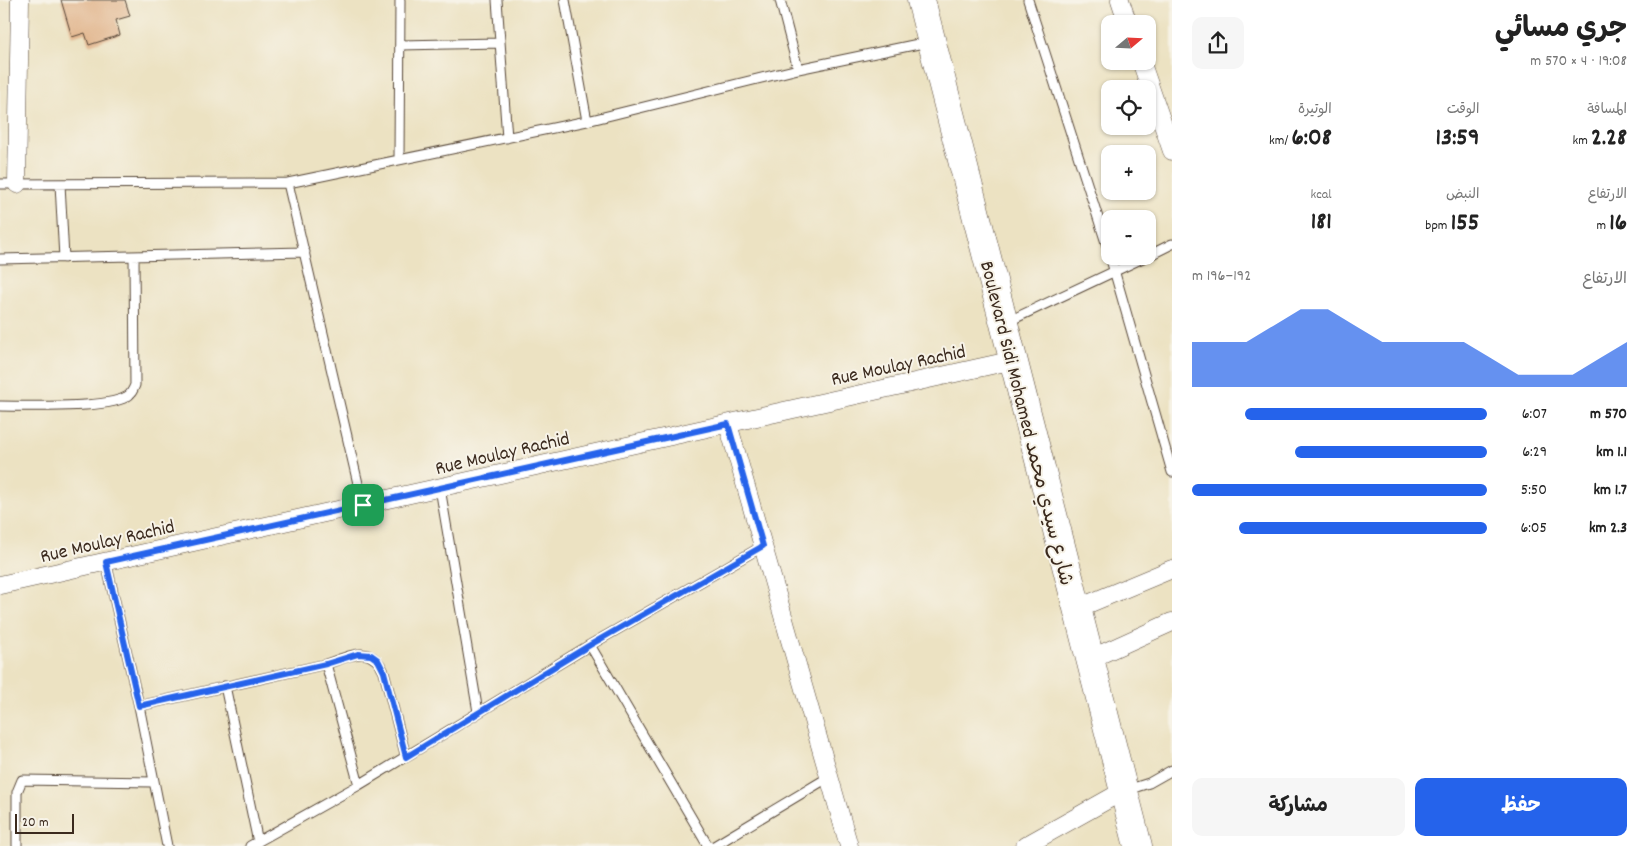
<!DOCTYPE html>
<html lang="ar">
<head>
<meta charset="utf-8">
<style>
  :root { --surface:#fff; --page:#f6f6f6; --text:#222; --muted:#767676; --accent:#2563eb }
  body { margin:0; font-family:Dekko,"Playpen Sans Arabic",sans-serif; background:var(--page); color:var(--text); direction:rtl; height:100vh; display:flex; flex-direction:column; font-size:19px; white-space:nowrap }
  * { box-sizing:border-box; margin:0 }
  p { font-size:16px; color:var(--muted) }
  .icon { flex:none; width:28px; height:28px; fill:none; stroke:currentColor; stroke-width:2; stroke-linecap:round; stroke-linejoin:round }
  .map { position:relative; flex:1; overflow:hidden; direction:ltr }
  .drawer { display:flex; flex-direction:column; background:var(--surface); width:475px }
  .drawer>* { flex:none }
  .needle { width:32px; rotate:71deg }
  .fabs { position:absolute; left:1101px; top:15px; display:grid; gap:10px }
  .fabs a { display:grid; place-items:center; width:55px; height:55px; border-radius:10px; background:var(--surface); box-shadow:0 1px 4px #0004; font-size:25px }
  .scale { position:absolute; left:15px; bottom:12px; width:59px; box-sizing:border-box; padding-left:5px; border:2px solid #3b2a1e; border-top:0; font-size:14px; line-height:18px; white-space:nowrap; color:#3b2a1e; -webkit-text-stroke:4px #f7f3e8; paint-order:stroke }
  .pin { position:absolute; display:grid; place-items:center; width:42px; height:42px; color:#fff; margin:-21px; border-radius:10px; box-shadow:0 2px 8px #0006 }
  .round { display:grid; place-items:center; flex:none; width:52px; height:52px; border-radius:10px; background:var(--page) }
  .overview { display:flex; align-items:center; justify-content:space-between; height:85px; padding:0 20px }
  h1 { font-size:28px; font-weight:700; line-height:38px }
  .metrics { display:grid; grid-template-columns:repeat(3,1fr); gap:8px; height:85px; padding:5px 20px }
  .metrics div { display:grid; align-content:center }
  .metrics b { font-size:25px; font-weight:700 }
  .metrics small { font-size:14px; font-weight:400 }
  .metrics p { font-size:14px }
  .chart { height:140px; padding:10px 20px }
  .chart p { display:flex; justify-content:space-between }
  .chart svg { width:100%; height:90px; margin-top:5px; fill:var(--accent); opacity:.7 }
  .cta { display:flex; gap:10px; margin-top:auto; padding:10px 20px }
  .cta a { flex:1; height:58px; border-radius:10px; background:var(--accent); color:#fff; font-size:20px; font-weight:700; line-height:58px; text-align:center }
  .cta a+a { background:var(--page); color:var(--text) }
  ul { padding:0 20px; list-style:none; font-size:16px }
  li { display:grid; grid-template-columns:80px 60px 1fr; align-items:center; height:38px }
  li i { height:12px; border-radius:6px; background:var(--accent) }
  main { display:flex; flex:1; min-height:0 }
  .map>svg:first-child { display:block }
</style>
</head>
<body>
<main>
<section class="drawer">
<div class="overview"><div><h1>جري مسائي</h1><p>19:08 · 4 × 570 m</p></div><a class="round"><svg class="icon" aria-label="share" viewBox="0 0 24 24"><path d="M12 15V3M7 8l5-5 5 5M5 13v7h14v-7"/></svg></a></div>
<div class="metrics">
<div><p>المسافة</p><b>2.28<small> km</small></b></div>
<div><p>الوقت</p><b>13:59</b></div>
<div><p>الوتيرة</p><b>6:08<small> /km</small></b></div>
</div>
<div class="metrics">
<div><p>الارتفاع</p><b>16<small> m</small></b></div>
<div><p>النبض</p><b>155<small> bpm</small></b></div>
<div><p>kcal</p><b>181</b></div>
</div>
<div class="chart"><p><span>الارتفاع</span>192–196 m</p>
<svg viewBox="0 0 160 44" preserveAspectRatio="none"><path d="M0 44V22L10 22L20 22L30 14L40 6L50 6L60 14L70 22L80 22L90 22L100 22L110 30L120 38L130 38L140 38L150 30L160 22V44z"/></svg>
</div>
<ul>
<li><b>570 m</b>6:07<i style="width:82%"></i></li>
<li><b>1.1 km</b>6:29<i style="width:65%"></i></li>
<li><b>1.7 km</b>5:50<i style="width:100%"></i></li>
<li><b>2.3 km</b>6:05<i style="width:84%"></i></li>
</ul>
<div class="cta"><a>حفظ</a><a>مشاركة</a></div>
</section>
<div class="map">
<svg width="1172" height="846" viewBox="0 0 1172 846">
  <rect width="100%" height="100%" fill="#f7f3e8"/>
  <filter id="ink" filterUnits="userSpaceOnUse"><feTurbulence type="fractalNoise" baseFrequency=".02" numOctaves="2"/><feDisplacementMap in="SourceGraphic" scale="10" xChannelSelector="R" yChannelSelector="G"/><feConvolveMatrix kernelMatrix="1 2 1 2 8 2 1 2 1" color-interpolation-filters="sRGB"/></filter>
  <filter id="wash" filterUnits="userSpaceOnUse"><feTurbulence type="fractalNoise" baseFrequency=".0096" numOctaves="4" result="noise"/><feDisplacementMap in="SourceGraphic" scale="20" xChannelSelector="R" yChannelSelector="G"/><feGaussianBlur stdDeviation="1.12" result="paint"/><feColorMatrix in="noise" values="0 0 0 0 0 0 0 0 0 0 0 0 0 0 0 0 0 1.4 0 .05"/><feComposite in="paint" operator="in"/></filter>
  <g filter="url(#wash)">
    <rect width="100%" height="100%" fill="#ece2c2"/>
    <g id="blocks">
      <path fill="#e2b790" d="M61,0H125L130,16L116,20L120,35L89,45L85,33L72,37Z"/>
    </g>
  </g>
  <g filter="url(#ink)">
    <use href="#blocks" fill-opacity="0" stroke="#564637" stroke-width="1"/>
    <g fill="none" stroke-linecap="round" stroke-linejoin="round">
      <defs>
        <path id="lane" d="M497,0L507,138
          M565,0L587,121
          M780,0L798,69
          M1028,0L1110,255
          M400,45L499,43
          M399,159L400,0
          M288,183L363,505
          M0,184L288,183L587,121L798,69L928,42
          M60,184L64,258
          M1110,256L1172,472
          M1148,256L1172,244
          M0,259L305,252
          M1007,322L1147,256
          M0,406C27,406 105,409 126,397C131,395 133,390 135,385L134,257
          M440,488L478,712
          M106,562L139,706L167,846
          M590,645L708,846
          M326,664C350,656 371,643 384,672L406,757
          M225,686L258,842
          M139,706L326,664L359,785
          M1127,790L1149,783L1172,770
          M17,846V792L22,780L153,782
          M250,846L359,785L590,645L763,546
          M714,846L829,777"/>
        <path id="street" d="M1120,0L1128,24
          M1141,61L1172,151
          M17,184L20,0
          M728,424L849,846
          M0,585L1014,360
          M1076,609L1172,569
          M1088,660L1172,622
          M1025,846L1123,791"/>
        <path id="primary" d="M921,0L1138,846"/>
      </defs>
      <use href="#lane" stroke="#564637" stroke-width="11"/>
      <use href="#street" stroke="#564637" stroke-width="19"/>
      <use href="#primary" stroke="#564637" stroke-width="29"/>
      <use href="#lane" stroke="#fff" stroke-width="9"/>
      <use href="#street" stroke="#fff" stroke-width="18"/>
      <use href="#primary" stroke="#fff" stroke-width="28"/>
    </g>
  </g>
  <g fill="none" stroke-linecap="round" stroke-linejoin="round" filter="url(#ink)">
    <defs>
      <path id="route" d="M728,424L763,546L590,645L406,757L384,672L378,660L371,655L358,654L326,664L139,706L106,562Z"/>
    </defs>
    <use href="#route" stroke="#fff" stroke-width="10"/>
    <use href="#route" stroke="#2563eb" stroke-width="6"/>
  </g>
  <g text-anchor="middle" stroke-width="4" stroke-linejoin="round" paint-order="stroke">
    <g font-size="20" fill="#3b2a1e" stroke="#f7f3e8">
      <text transform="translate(898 364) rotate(-12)" y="7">Rue Moulay Rachid</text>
      <text transform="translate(1028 423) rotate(76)" y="7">Boulevard Sidi Mohamed شارع سيدي محمد</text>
      <text transform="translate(502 452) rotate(-13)" y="7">Rue Moulay Rachid</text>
      <text transform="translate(107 540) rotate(-13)" y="7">Rue Moulay Rachid</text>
    </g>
  </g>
</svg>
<div class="fabs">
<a><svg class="needle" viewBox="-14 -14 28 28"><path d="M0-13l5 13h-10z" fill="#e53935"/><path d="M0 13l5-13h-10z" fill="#767676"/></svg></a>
<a><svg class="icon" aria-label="locate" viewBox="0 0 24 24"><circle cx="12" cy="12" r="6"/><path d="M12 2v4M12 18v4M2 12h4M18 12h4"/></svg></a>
<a>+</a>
<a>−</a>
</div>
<div class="scale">20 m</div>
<div class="pin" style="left:363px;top:505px;background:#1e9e55"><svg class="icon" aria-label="arrive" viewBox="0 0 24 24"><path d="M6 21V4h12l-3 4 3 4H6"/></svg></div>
</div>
</main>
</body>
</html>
